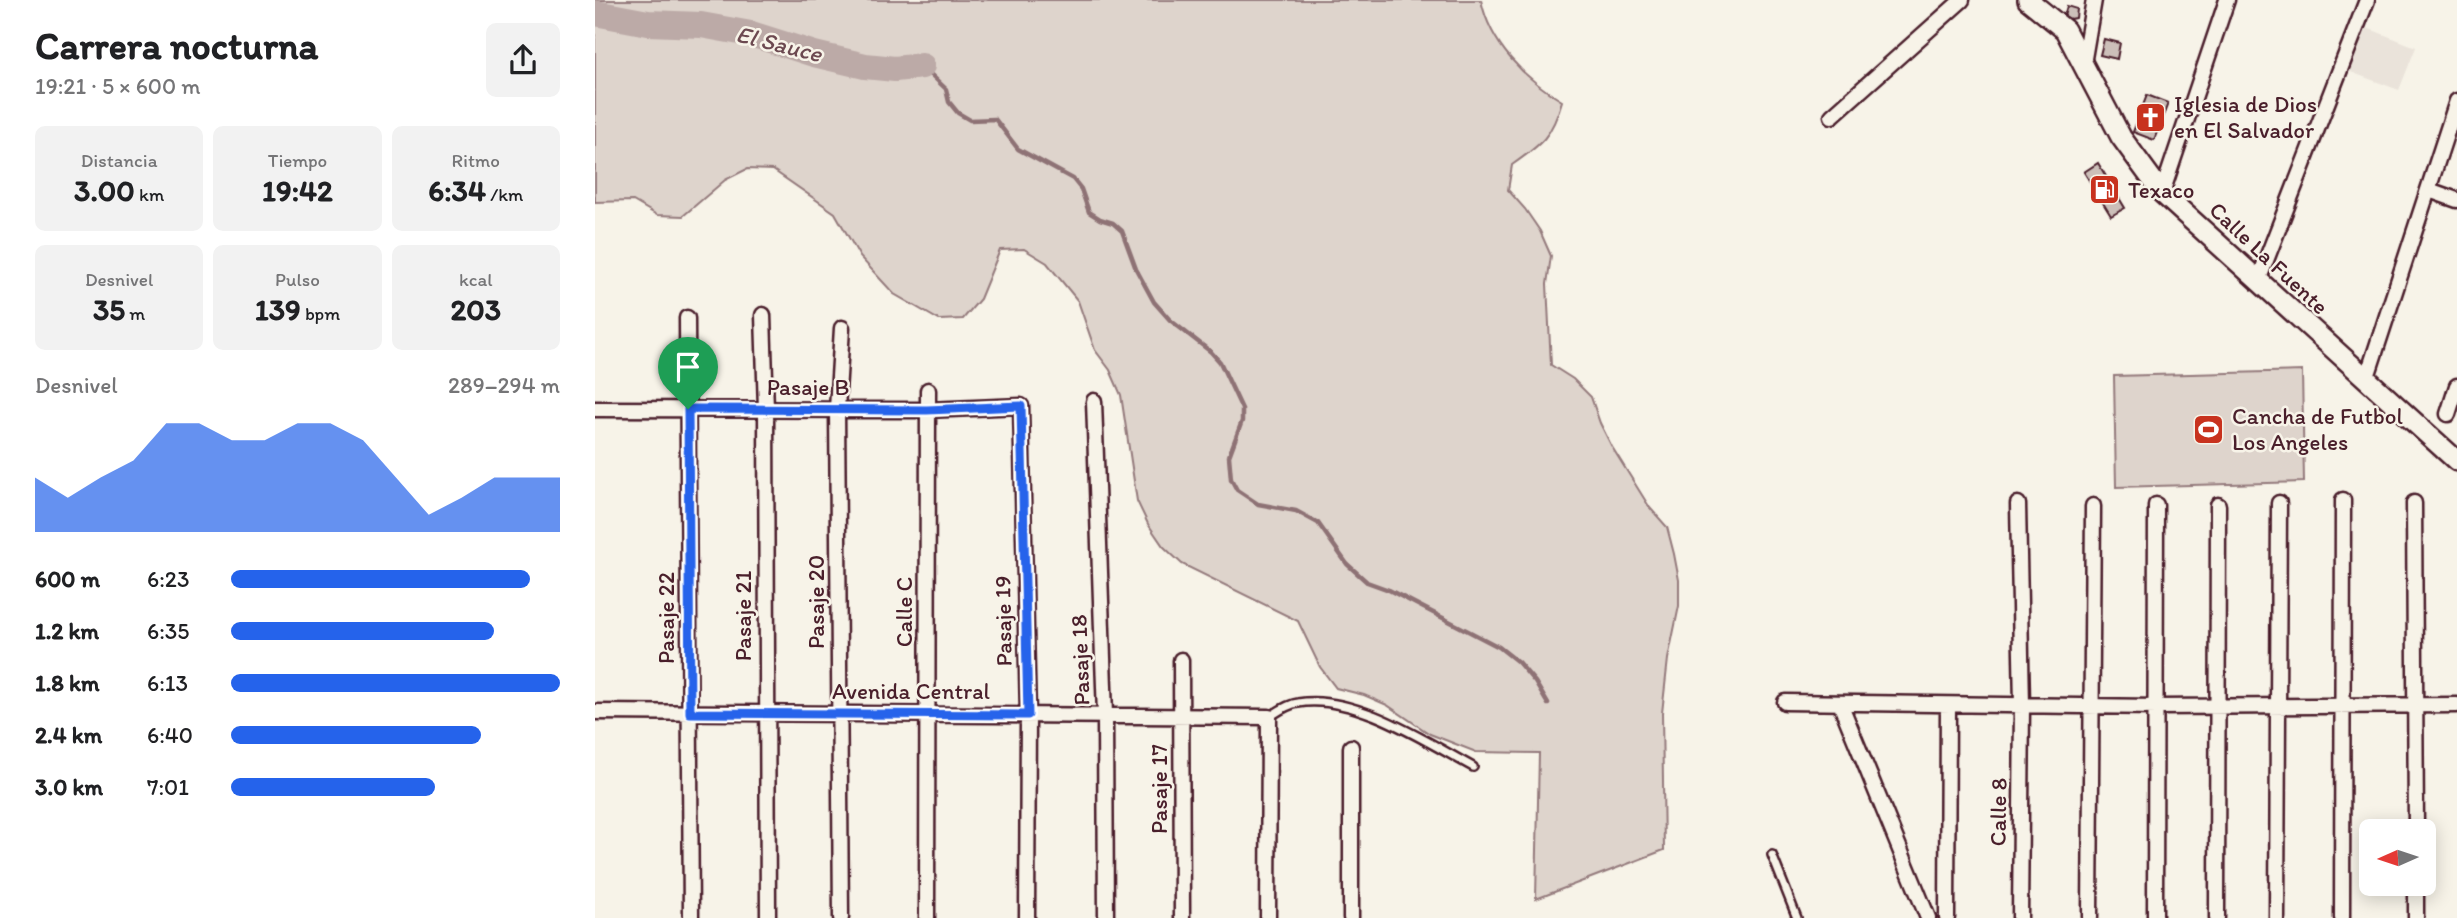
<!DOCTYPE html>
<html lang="es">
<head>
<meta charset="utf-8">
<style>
  :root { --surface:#fff; --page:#f2f2f2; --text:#202124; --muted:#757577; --accent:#2563eb }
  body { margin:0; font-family:Itim,sans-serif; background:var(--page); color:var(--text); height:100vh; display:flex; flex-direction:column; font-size:26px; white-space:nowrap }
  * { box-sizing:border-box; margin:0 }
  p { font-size:23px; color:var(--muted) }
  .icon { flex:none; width:38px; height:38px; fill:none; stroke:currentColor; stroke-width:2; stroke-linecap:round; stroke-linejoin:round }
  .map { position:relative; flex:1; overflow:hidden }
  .sheet { display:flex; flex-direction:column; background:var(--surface); width:595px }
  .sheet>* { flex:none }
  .needle { width:46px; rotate:267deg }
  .controls { position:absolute; left:1764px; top:819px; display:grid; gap:14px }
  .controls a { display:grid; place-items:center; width:77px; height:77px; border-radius:10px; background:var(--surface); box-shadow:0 4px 18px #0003; font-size:35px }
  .pin { position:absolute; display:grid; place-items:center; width:60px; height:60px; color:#fff; margin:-72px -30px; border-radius:50% 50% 50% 0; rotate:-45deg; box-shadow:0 0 7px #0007 }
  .pin .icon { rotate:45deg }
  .round { display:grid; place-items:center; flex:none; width:74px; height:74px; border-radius:10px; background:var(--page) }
  .headline { display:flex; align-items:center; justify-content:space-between; height:119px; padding:0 35px }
  h1 { font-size:38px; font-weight:800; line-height:52px }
  .figures { display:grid; grid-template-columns:repeat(3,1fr); gap:10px; height:119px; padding:7px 35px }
  .figures div { display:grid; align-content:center; border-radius:10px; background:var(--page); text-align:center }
  .figures b { font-size:30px; font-weight:800 }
  .figures small { font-size:19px; font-weight:400 }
  .figures p { font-size:19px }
  .chart { height:196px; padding:14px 35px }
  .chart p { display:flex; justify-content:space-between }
  .chart svg { width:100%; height:126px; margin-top:7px; fill:var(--accent); opacity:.7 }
  ul { padding:0 35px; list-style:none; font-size:23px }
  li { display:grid; grid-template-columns:112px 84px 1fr; align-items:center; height:52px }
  li i { height:18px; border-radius:9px; background:var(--accent) }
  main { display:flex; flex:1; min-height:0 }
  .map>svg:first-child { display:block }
</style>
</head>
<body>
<main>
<section class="sheet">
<div class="headline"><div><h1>Carrera nocturna</h1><p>19:21 · 5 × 600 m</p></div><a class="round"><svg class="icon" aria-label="share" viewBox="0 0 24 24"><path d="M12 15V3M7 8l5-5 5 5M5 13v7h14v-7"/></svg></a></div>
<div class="figures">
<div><p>Distancia</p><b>3.00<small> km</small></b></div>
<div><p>Tiempo</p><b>19:42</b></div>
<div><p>Ritmo</p><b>6:34<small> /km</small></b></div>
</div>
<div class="figures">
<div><p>Desnivel</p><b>35<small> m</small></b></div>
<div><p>Pulso</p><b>139<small> bpm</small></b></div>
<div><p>kcal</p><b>203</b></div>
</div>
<div class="chart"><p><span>Desnivel</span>289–294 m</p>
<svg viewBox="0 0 160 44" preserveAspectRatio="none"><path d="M0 44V25L10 32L20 25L30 19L40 6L50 6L60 12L70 12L80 6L90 6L100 12L110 25L120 38L130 32L140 25L150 25L160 25V44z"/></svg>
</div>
<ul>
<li><b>600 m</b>6:23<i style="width:91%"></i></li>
<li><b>1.2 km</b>6:35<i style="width:80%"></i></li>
<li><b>1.8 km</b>6:13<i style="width:100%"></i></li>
<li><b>2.4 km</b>6:40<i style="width:76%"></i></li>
<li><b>3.0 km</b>7:01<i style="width:62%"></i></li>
</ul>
</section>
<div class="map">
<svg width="1862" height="918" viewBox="0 0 1862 918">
  <rect width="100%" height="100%" fill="#f7f3e8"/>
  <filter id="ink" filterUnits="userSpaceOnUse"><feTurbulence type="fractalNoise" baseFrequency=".0143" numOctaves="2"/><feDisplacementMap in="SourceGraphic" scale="14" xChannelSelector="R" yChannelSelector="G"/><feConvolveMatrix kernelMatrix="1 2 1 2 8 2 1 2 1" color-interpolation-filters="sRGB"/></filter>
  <g filter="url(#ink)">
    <path fill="#eae3da" d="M1762,24L1821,47L1804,90L1745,68Z"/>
    <path fill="#ded4cc" stroke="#947a7c" stroke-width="2" d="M0,0H886C895,44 930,79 967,101C957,136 947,144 917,165L913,190L930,209L945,231L956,256L952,284L956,365L978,379L996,397L1005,423L1017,447L1055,508L1072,527L1079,554L1084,580V606L1073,659L1067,713L1069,850L941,899L944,753L881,752L835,734L792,705L769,695L741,688L725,667L703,621L587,564L568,546L553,524L542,501L526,395L515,370L500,350L483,301L452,263L429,249L405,250L385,299L368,319L344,320L299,294L265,257L240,213L178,170L152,169L130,180L88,216L62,215L38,201L0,202Z
      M1707,371L1709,482L1521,487L1519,376Z"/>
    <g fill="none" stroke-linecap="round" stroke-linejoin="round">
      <path stroke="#8e7275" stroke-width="4.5" d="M327,66L351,89L354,102L363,113L375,120L400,119L423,149L478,179L486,189L494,212L505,219L518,223L527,231L541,269L559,302L575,320L616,352L625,362L647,409V421L634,456L636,479L642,490L663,504L701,511L723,523L752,564L772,582L794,590L904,647L923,662L940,682L953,704"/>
      <path stroke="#bcaaa7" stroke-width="26" d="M0,13L53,23L106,25L156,34L219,54L270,66L300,69L327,66"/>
    </g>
    <path fill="#ccbfb9" stroke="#4a1f2b" stroke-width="2" d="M1472,6L1482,9L1481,18L1475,19L1469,16Z
      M1509,39L1525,43L1522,59L1505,55Z
      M1552,95L1573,103L1559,140L1538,132Z
      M1503,163L1530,208L1516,216L1489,172Z"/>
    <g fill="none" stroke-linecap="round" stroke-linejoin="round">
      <defs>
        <path id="lane" d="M674,717C682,712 693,704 703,703C758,693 830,741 878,767
          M1177,855L1202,918"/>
        <path id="street" d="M1488,64L1499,0
          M1237,116L1367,0
          M1834,190L1862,200
          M1567,193L1632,0
          M1663,281L1772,0
          M168,315L171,409L173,918
          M92,318L96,918
          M1771,380L1862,101
          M499,401L510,715L511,918
          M0,409L332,410L426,406L433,715L432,918
          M1853,414L1862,386
          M1819,503L1821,831
          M1423,504L1427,706L1425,918
          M586,660L587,918
          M1190,702L1562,707L1862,705
          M1245,703L1333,918
          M0,712L674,717L673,918
          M756,747V918
          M1821,884V918
          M246,918L242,409L247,328
          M332,918L333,390
          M1352,918L1353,705
          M1495,918L1498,506
          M1560,918L1561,505
          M1622,918L1623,505
          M1682,918L1684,503
          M1747,918L1748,500"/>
        <path id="secondary" d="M1433,0L1470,30L1526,137L1567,193L1862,461"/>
      </defs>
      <use href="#lane" stroke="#4a1f2b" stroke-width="12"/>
      <use href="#street" stroke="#4a1f2b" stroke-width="19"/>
      <use href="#secondary" stroke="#4a1f2b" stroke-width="24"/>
      <use href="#lane" stroke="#f7f3e8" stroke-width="7"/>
      <use href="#street" stroke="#f7f3e8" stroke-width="14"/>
      <use href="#secondary" stroke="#f7f3e8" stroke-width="19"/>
    </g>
  </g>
  <g fill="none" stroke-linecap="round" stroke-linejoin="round" filter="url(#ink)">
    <defs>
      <path id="route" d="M426,406L433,715L95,713L93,409L332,410Z"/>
    </defs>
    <use href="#route" stroke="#fff" stroke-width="14"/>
    <use href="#route" stroke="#2563eb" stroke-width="9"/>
  </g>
  <defs>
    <symbol id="church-square" viewBox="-11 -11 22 22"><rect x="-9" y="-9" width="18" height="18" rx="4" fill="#c8321e" stroke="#f7f3e8"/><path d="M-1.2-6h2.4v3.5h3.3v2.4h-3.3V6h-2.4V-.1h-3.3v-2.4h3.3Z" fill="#fff"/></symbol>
    <symbol id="fuel-square" viewBox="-11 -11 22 22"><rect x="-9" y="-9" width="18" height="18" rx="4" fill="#c8321e" stroke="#f7f3e8"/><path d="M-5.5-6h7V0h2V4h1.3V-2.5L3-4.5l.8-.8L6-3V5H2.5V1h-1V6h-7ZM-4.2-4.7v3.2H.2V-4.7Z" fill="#fff"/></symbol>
    <symbol id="stadium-square" viewBox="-11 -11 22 22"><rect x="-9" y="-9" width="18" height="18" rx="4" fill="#c8321e" stroke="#f7f3e8"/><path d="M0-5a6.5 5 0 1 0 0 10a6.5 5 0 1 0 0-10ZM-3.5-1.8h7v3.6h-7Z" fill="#fff"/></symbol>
  </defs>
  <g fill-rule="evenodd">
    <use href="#church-square" x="1538" y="100" width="35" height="35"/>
    <use href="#fuel-square" x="1492" y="172" width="35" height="35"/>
    <use href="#stadium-square" x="1596" y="412" width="35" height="35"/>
  </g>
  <g text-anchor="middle" stroke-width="5" stroke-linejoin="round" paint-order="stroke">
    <g font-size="23" fill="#4a1f2b" stroke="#f7f3e8" text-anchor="start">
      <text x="1579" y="112">Iglesia de Dios<tspan x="1579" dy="26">en El Salvador</tspan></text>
      <text x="1533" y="198">Texaco</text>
      <text x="1637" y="424">Cancha de Futbol<tspan x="1637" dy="26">Los Angeles</tspan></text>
    </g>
    <g font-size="23" fill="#4a1f2b" stroke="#f7f3e8">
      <text transform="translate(1674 258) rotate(43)" y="8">Calle La Fuente</text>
      <text x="213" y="395">Pasaje B</text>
      <text transform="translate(221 602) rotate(-90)" y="8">Pasaje 20</text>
      <text transform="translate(309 612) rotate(-90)" y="8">Calle C</text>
      <text transform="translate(148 616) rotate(-90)" y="8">Pasaje 21</text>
      <text transform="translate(71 618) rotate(-90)" y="8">Pasaje 22</text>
      <text transform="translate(408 621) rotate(-91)" y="8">Pasaje 19</text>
      <text transform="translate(485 660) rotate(-92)" y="8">Pasaje 18</text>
      <text x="316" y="699">Avenida Central</text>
      <text transform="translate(564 789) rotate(-90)" y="8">Pasaje 17</text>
      <text transform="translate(1403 812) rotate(-89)" y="8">Calle 8</text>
    </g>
    <g font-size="24" font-style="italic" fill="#6c4950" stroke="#f7f3e8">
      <text transform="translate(184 44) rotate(14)" y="8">El Sauce</text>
    </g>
  </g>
</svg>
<div class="controls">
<a><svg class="needle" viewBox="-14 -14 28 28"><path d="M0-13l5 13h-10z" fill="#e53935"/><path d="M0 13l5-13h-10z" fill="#757577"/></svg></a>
</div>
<div class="pin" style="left:93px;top:409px;background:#1e9e55"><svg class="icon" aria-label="arrive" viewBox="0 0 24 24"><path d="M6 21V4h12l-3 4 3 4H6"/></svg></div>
</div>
</main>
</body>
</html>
